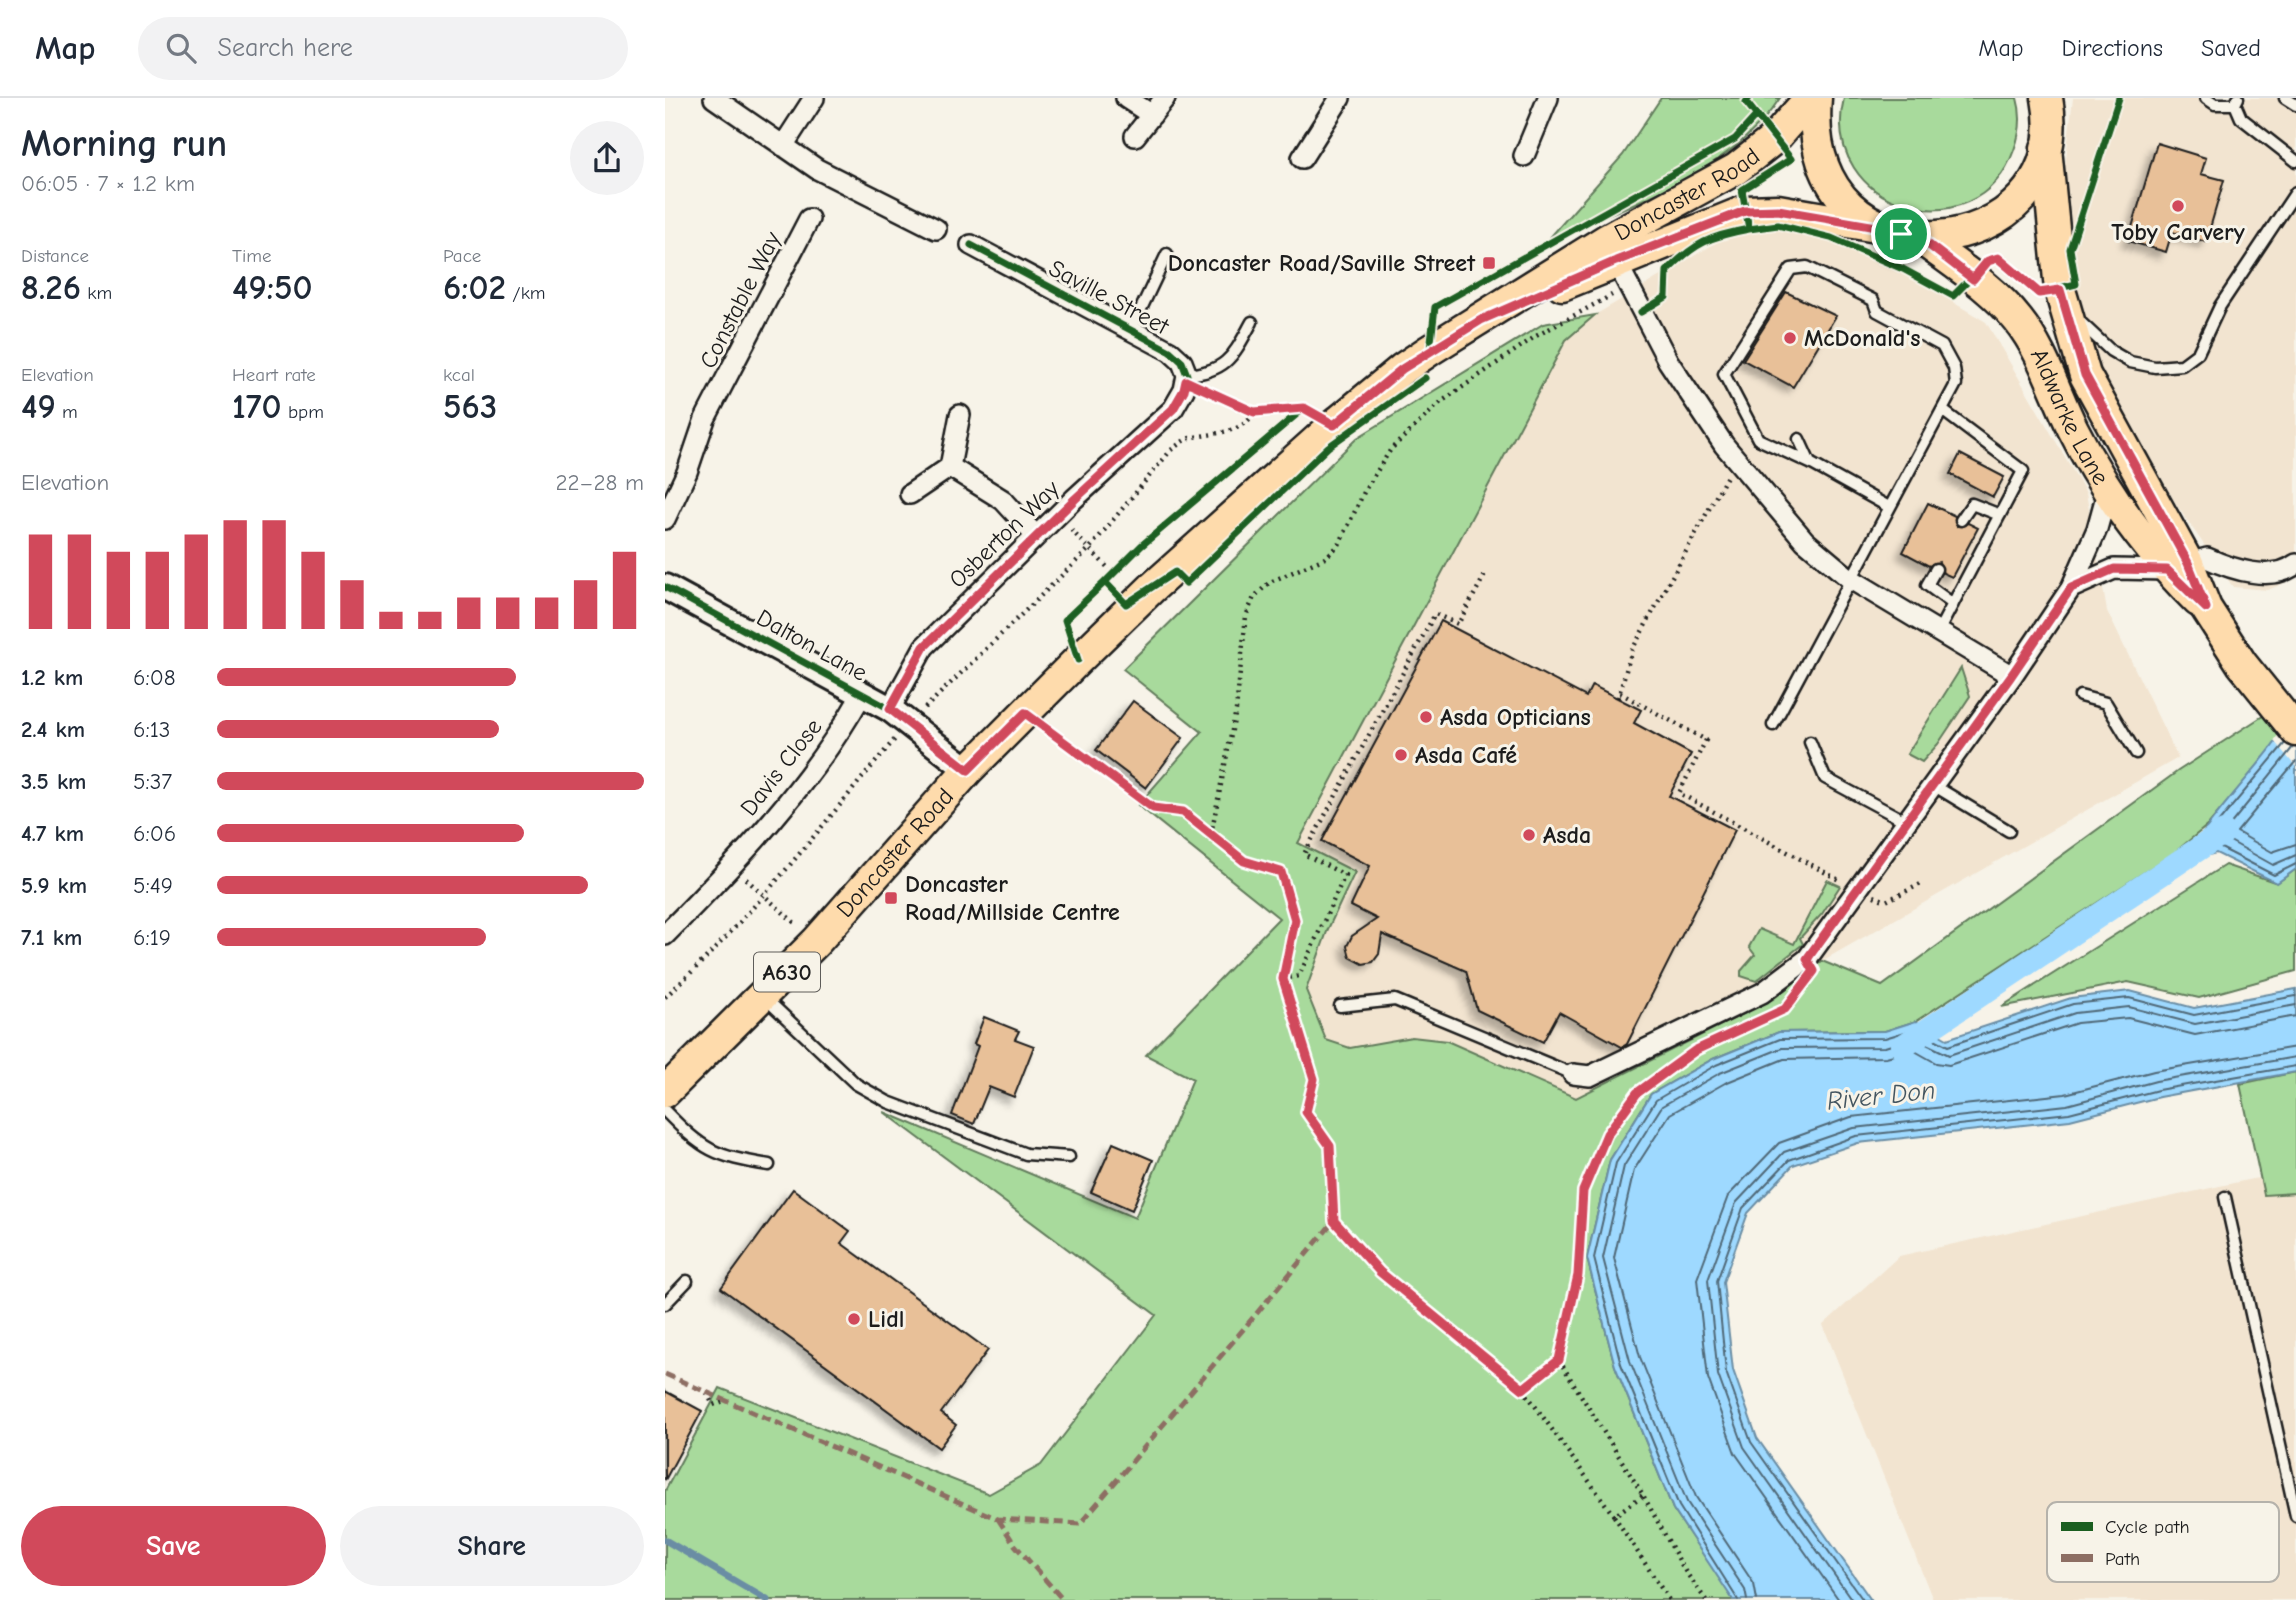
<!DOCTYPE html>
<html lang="en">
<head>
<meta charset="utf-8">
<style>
  :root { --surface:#fff; --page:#f2f2f3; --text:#1f2937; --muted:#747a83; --line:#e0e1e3; --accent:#d1495b }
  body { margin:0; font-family:"Comic Neue",sans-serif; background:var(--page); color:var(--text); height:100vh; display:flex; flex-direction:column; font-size:26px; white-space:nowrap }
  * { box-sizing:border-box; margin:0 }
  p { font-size:23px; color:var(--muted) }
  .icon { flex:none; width:38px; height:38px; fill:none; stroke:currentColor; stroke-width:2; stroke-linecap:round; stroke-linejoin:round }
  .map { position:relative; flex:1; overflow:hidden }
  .panel { display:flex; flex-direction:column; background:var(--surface); width:665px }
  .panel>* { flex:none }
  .pin { position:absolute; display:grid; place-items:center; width:60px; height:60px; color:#fff; margin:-30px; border:4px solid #fff; border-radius:50%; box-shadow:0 2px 7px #0007 }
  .round { display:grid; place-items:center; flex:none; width:74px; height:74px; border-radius:37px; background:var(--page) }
  .summary { display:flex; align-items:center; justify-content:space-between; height:119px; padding:0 21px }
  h1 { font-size:38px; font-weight:700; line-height:52px }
  .stats { display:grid; grid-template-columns:repeat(3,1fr); gap:10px; height:119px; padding:7px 21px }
  .stats div { display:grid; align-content:center }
  .stats b { font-size:35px; font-weight:700 }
  .stats small { font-size:19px; font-weight:400 }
  .stats p { font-size:19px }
  .chart { height:196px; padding:14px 21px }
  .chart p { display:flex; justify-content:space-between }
  .chart svg { width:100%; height:126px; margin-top:7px; stroke:var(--accent); stroke-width:6 }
  .cta { display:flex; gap:14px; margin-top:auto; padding:14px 21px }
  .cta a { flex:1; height:80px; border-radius:42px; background:var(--accent); color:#fff; font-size:28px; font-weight:700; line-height:80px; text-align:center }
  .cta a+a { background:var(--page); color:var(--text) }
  ul { padding:0 21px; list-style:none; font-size:23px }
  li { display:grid; grid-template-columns:112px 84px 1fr; align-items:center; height:52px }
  li i { height:18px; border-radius:9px; background:var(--accent) }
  header { display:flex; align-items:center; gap:42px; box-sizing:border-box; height:98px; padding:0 35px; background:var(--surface); border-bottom:2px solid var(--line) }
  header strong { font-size:33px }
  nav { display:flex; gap:38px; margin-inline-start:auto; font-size:24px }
  .search { width:490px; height:63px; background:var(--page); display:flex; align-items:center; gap:18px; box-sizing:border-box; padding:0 24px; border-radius:38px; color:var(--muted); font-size:26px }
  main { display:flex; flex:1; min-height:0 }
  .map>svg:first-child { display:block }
</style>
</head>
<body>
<header>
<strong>Map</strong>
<div class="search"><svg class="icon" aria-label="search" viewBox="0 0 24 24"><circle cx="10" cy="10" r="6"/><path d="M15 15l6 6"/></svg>Search here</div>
<nav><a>Map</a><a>Directions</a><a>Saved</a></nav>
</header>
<main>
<section class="panel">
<div class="summary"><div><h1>Morning run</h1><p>06:05 · 7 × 1.2 km</p></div><a class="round"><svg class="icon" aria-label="share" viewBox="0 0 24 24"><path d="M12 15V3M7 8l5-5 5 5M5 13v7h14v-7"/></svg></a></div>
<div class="stats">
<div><p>Distance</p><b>8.26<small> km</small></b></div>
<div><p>Time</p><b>49:50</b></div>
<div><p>Pace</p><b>6:02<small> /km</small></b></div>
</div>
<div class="stats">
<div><p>Elevation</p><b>49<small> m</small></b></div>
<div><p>Heart rate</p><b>170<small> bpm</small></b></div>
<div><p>kcal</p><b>563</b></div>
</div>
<div class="chart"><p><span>Elevation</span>22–28 m</p>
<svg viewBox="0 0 160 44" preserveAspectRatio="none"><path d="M5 44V11M15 44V11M25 44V17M35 44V17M45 44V11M55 44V6M65 44V6M75 44V17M85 44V27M95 44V38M105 44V38M115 44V33M125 44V33M135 44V33M145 44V27M155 44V17"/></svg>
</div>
<ul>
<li><b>1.2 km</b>6:08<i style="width:70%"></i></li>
<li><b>2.4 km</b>6:13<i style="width:66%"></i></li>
<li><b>3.5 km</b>5:37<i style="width:100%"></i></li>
<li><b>4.7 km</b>6:06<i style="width:72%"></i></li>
<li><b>5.9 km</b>5:49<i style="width:87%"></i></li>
<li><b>7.1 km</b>6:19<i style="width:63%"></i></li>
</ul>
<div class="cta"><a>Save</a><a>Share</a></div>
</section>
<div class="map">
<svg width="1631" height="1502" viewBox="0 0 1631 1502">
  <defs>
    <filter id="shadow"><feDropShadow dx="-6" dy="6" stdDeviation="3.5" flood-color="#0004"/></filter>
  </defs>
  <rect width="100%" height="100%" fill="#f7f3e8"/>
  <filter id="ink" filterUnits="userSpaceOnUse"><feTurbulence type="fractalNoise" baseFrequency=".0143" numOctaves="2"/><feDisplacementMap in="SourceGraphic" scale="14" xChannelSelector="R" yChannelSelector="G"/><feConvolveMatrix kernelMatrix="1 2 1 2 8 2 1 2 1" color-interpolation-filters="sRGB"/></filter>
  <g filter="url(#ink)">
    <path fill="#f2e4d0" d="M1408,0H1631V480L1603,492L1568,489L1511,406L1433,268L1412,204L1401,147L1399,77Z
      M1112,131L1189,145L1321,224L1421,395L1442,513L1513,660L1157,863L1108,901L911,1000L782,943L747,939L685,950L661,942L641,892L663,831L689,774L632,745L901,242L930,217L1059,140Z
      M1631,1075V1502H1268L1158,1227L1234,1158L1587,1081Z"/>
    <path fill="#a8da9c" stroke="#627b5c" stroke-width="2" d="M996,0H1115C1064,78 961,106 881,144L958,57Z
      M1179,0H1352C1357,17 1355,36 1349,52C1311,158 1152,110 1179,0Z
      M930,217L901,242L633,745L690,774L663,831L641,892L661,942L685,950L747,939L782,943L911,1000L1108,901L1157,863L1217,888L1513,673L1607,612L1614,642L1543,727L1510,754L1251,923L1220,933L1114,934L1048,961L986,996L945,1062L922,1160L950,1268L1008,1411L1069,1502H0V1393L55,1290L324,1396L376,1367L491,1217L219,1014L470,1120L528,981L481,957L614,820L473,707L537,634L458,571L692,340L878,226Z
      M1296,570L1305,598L1273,646L1257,664L1242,656Z
      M1560,767L1612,785L1631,771V873L1534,900L1463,884L1336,909Z
      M1162,782L1175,788L1157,816L1135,840L1138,846L1091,883L1076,878V873L1090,857L1084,849L1094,831L1129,846Z
      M1631,974V1095L1599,1097L1575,986Z"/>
    <path fill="#9ed9ff" stroke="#6a8da4" stroke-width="2" d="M1631,613V771L1612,785L1551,755L1536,759L1529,748C1560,700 1603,662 1631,613Z
      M1631,891V974L1494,999L1405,1022L1193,1045L1128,1067L1083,1115L1058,1184L1068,1272L1092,1340L1206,1502H1068L1008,1411L950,1268L922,1160L945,1062L986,996L1048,961L1114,934L1220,933L1251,923L1282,941L1406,900L1465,893L1529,910Z"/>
    <path fill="#f7f3e8" d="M1631,609V669L1609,643Z"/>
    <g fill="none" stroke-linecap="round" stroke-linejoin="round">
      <path stroke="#506877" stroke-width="2" d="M1620,645L1548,731L1540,747L1542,750L1554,749L1609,777L1631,766
        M1628,649L1556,738L1608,767L1631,757
        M1631,663L1572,734L1607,754L1631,746
        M1073,1502L1014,1408L956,1266L929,1160L951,1065L991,1002L1051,967L1115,941L1220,940L1250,931L1283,948L1408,906L1464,900L1529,917L1631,898
        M1082,1502L1080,1492L1022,1404L965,1263L938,1160L959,1068L997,1008L1055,975L1117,950L1220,949L1249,940L1284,957L1410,915L1464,909L1530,926L1631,907
        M1092,1502L1089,1486L1031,1399L975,1259L949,1160L969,1072L1005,1016L1060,985L1119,961L1221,959L1248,952L1271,965L1284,967L1412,925L1463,920L1530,937L1631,918
        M1174,1502L1070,1355L1043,1280L1032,1181L1063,1098L1114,1045L1186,1019L1400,996L1489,973L1631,949
        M1187,1502L1079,1349L1053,1277L1043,1182L1071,1105L1119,1054L1189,1030L1402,1007L1491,983L1631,959
        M1198,1502L1086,1344L1061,1274L1052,1183L1078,1110L1124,1062L1191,1038L1404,1015L1493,992L1631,968"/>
      <path stroke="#6a8da4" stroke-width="7" d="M0,1442L102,1502"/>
      <path stroke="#9ed9ff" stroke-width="24" d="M1237,949L1559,734"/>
    </g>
    <path fill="#e8c098" stroke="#1c1c1c" stroke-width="2" filter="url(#shadow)" d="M1492,45L1541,60L1536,76L1559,82L1541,144L1507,134L1501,154L1463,143Z
      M1121,194L1171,218L1128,289L1078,262Z
      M1295,356L1339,379L1328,399L1285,376Z
      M1263,405L1290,418L1292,428L1303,425L1313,430L1287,479L1278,475L1274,464L1264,468L1238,454Z
      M776,523L921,599L927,587L976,612L969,625L1026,656L1004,698L1070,732L962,946L957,949L894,914L878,944L812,912L801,873L717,836L714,856L708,864L698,866L685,859L682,848L687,838L712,821L686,808L705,768L657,743Z
      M468,603L518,640L481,690L431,652Z
      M319,919L354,933L350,941L369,948L349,999L324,989L309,1026L287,1017L313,948L309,946Z
      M448,1045L488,1062L467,1112L426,1094Z
      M128,1091L185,1133L176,1145L323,1252L276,1315L291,1327L274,1350L56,1190Z
      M0,1293L37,1313L0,1382Z"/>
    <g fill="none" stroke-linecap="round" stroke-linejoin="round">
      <defs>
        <path id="service" d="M1541,0L1550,6H1570
          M1573,0L1570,6L1576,20L1631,63
          M1620,0L1631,7
          M1414,223L1446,253L1465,264L1490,269L1517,267L1533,255L1555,208L1631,94
          M466,232L502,156
          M522,277C563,273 568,258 587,224
          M1134,341L1145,365L1224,409
          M1296,422L1307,406L1335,417
          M1271,471L1262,487L1288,506
          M1273,534L1358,373L1277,312
          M1415,598L1441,605L1471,655
          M1108,627L1291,286L1289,270L1277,248L1212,213L1208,202L1142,169L1126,171L1059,276L1093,341L1145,365
          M1145,644L1160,680L1242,724
          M1268,687L1344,733
          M99,899L191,986L223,1004L361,1056L404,1059
          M675,908L730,902L908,976
          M0,1013C39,1053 49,1058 104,1067
          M1560,1099L1631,1418
          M0,1206L22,1183"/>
        <path id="minor" d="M49,0L152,71L271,131
          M461,0L487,17
          M470,38L500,0
          M118,48L149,0
          M859,58L883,0
          M637,60L675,0
          M951,163L1003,263L1059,347L1140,443L1184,480L1347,578
          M285,369L338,402L371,438
          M1443,391L1432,431L1406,490L1449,471L1502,472
          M245,396L285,369L295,317
          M0,421L22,374L40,321L144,121
          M1523,465L1542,460C1566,471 1607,485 1631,466
          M225,611L259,549L409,401L508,311L519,292L522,277L517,264L505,253L306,147
          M0,837C73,763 146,687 197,596
          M908,976L925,978L1097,895L1142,861L1347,578L1406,490"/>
        <path id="tertiary" d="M0,489L225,611L303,672"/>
        <g id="primary">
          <path d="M1151,0C1134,199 1414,169 1382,0"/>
          <path d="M1381,50L1395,192L1420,277L1523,465L1541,510L1577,566L1631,633"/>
          <path id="s1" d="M1255,140C1288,165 1327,189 1353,222C1378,253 1390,295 1408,331C1440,395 1483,453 1533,503"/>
          <path d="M897,187L1080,113L1113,112L1217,130"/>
          <path id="s2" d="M0,994L151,844L303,672L413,562L487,490L669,327L737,271L765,252L941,142L1071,71L1109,41L1145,0"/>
        </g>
      </defs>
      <use href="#service" stroke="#1c1c1c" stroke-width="15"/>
      <use href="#minor" stroke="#1c1c1c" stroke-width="24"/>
      <use href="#tertiary" stroke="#1c1c1c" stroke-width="30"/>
      <use href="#primary" stroke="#1c1c1c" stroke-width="35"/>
      <path stroke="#1c1c1c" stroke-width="4.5" stroke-dasharray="2 5" stroke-linecap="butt" d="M539,291L589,314
        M406,432L449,476
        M955,595L1041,642L1014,695L1176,783
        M953,600L967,552L1062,378
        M260,610L424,451L506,352C512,348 518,342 525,340C546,335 579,336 589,314L639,310
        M381,630L488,710L518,714L580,763L616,774L630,823L618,881L649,981L641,1014L665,1048L669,1123L715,1174L858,1291L894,1262L913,1177L918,1092L942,1036L972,995L1029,953
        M546,736L571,612L581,518L589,499L605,484L660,460L674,447L700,392L726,351L776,304L871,238L947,197
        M81,781L132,827
        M1209,798L1221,803L1256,786
        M618,881L634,878L680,777L639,756L770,516L793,526L821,475
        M0,899C86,821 155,729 230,641
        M1091,924L1120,910L1129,899
        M894,1262L978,1397L1020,1473L1041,1502
        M858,1291L949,1418L978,1397
        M42,1295L48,1307L59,1303
        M949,1418L1004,1502"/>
      <use href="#service" stroke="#f7f3e8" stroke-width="10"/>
      <use href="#minor" stroke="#f7f3e8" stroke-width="19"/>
      <use href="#tertiary" stroke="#f7f3e8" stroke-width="24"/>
      <use href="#primary" stroke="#fedbac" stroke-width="30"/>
      <path stroke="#8d6e63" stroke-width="5" stroke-dasharray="10 5" stroke-linecap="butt" d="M0,1276L333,1421L415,1426L669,1123
        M333,1421L350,1447L398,1502"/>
      <defs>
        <path id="cycleway" d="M1084,0L1081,4L1126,61L1077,92L1084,131L1113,127L1166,140L1238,171L1288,198L1323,163L1333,160L1374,195L1411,186L1405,151L1454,0
          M976,214L1001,199L1002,173C1030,145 1045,138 1084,131
          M765,252L770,209L1070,41L1091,18
          M669,327L639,310L476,448L440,484L461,506L510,474L521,485L663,349L760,280
          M0,489L225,611L303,672
          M413,562L400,522L440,484
          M225,611L259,549L409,401L508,311L519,292L522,277L517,264L505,253L306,147"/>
      </defs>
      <use href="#cycleway" stroke="#f7f3e8" stroke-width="11"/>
      <use href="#cycleway" stroke="#1b5e20" stroke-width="7"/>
    </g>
  </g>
  <g fill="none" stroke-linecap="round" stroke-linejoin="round" filter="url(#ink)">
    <defs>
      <path id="route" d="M1113,112L1217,130L1255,140L1308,181L1323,163L1333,160L1374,195L1395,192L1420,277L1523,465L1541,510L1502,472L1449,471L1406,490L1346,578L1142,861L1149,873L1120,911L1031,952L972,995L942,1036L918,1093L913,1177L894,1262L858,1291L715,1174L669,1123L665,1048L641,1014L649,981L618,881L630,822L616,774L579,763L518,714L488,710L360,615L303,672L225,611L259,549L410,401L508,311L519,292L521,283L589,314L639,310L669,327L737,271L816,222L951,163L1080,113Z"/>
    </defs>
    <use href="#route" stroke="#fff" stroke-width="14"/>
    <use href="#route" stroke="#d1495b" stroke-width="9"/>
  </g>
  <g fill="#d1495b" stroke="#f7f3e8" stroke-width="2.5">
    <circle cx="1513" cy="108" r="7"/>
    <rect x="817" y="158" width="14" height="14" rx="3.5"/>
    <circle cx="1125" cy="240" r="7"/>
    <circle cx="761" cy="619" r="7"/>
    <circle cx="736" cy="657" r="7"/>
    <circle cx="864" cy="737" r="7"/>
    <rect x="219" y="793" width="14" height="14" rx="3.5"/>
    <circle cx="189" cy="1221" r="7"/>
  </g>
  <g text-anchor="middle" stroke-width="6" stroke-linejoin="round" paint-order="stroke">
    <rect fill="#f7f3e8" stroke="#5e5c59" stroke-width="2" x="89" y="854.5" width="66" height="39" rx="5"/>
    <g font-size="23" font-weight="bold" fill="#1c1c1c">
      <text x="122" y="882">A630</text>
    </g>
    <g font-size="24" fill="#1c1c1c" stroke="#f7f3e8">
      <text dy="8" stroke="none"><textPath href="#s2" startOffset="1368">Doncaster Road</textPath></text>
      <text transform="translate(444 199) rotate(28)" y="8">Saville Street</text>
      <text transform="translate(75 202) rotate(-63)" y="8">Constable Way</text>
      <text dy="8" stroke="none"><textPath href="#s1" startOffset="238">Aldwarke Lane</textPath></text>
      <text transform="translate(339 436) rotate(-44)" y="8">Osberton Way</text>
      <text transform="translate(147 547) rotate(29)" y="8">Dalton Lane</text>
      <text transform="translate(116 669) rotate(-52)" y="8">Davis Close</text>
      <text dy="8" stroke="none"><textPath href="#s2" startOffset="332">Doncaster Road</textPath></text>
    </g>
    <g font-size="24" font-weight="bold" fill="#1c1c1c" stroke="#f7f3e8" text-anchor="start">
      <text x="1513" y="142" text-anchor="middle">Toby Carvery</text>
      <text x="810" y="173" text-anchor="end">Doncaster Road/Saville Street</text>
      <text x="1139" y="248">McDonald's</text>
      <text x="775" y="627">Asda Opticians</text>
      <text x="750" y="665">Asda Café</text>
      <text x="878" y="745">Asda</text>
      <text x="240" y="794">Doncaster<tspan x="240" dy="28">Road/Millside Centre</tspan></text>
      <text x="203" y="1229">Lidl</text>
    </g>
    <g font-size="26" font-style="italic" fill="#435560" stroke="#f7f3e8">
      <text transform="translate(1216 997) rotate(-6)" y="9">River Don</text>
    </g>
  </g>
  <rect x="1382" y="1404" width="232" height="80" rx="10" fill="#f7f3e8" stroke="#b5b2ab" stroke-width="2"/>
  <rect x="1396" y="1424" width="32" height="9" fill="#1b5e20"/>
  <rect x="1396" y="1456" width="32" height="8" fill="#8d6e63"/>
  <g font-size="19" fill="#1c1c1c">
    <text x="1440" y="1435">Cycle path</text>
    <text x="1440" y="1467">Path</text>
  </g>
</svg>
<div class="pin" style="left:1236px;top:136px;background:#1e9e55"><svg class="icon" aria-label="arrive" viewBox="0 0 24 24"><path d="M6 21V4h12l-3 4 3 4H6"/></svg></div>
</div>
</main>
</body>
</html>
